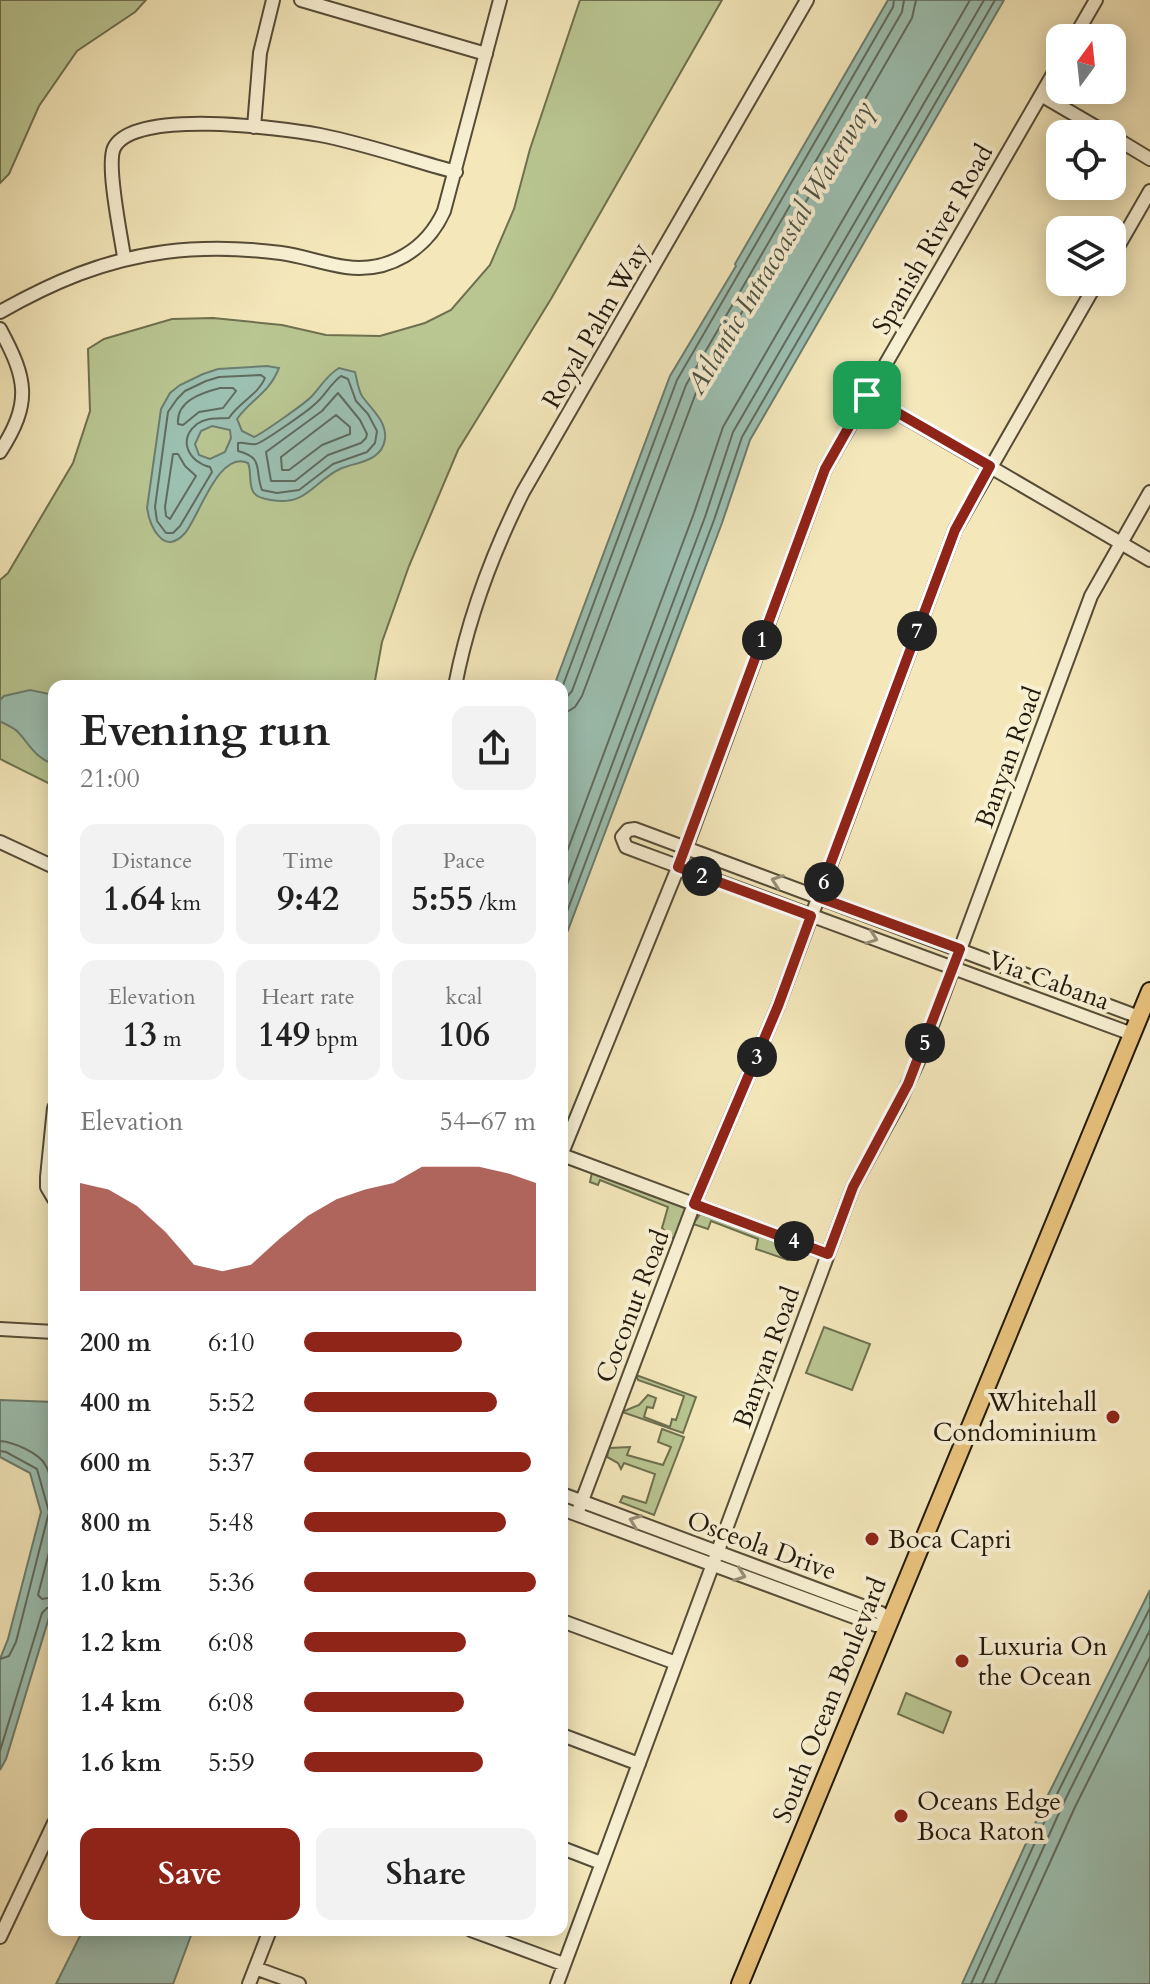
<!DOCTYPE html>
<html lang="en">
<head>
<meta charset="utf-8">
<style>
  :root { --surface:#fff; --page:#f2f2f2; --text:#222; --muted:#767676; --accent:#8f2418 }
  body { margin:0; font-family:Cardo,serif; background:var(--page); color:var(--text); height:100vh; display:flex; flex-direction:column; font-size:30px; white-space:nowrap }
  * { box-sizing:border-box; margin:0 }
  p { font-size:26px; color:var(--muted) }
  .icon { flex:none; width:44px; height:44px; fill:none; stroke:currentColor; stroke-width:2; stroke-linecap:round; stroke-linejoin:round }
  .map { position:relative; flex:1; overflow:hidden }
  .panel { position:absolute; left:48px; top:680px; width:520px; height:1256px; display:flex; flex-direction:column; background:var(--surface); border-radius:16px; box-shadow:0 4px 20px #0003 }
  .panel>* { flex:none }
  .needle { width:52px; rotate:15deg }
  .buttons { position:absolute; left:1046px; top:24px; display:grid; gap:16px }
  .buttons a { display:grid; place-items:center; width:80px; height:80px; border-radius:16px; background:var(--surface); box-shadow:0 4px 20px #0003; font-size:40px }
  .pin { position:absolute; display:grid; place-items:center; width:68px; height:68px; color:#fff; margin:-34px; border-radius:16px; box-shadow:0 4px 12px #0006 }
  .km { position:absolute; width:40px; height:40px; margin:-20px; border-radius:50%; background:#222; color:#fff; font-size:22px; line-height:40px; text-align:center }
  .round { display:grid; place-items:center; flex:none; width:84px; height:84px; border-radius:16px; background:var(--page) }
  .headline { display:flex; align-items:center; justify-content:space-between; height:136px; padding:0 32px }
  h1 { font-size:44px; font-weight:700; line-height:60px }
  .figures { display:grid; grid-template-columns:repeat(3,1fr); gap:12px; height:136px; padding:8px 32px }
  .figures div { display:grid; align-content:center; border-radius:16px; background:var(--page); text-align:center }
  .figures b { font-size:34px; font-weight:700 }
  .figures small { font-size:22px; font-weight:400 }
  .figures p { font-size:22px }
  .chart { height:224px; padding:16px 32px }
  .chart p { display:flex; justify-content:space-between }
  .chart svg { width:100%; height:144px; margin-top:8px; fill:var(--accent); opacity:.7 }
  .cta { display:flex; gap:16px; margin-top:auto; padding:16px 32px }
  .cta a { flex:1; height:92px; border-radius:16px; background:var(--accent); color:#fff; font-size:32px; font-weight:700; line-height:92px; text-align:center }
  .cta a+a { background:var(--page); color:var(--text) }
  ul { padding:0 32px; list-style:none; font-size:26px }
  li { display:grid; grid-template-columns:128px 96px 1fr; align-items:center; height:60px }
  li i { height:20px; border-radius:10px; background:var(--accent) }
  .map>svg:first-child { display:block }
</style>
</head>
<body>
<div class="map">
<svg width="1150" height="1984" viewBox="0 0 1150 1984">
  <rect width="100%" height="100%" fill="#f4e8bb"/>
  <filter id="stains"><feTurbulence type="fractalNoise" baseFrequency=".0025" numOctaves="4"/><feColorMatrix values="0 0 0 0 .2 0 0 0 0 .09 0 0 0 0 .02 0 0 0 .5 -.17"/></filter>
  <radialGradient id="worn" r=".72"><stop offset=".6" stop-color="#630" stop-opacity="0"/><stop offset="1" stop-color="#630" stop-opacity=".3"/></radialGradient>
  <path fill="#b9c692" stroke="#6e704f" stroke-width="2" d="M0,0H146L135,12L77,51L39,106L9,174L0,183Z
    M580,0H722L551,299L458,450L409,566L382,642L374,686H54V786L0,759V580L8,573L73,463L90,411L88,349L104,339L172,319L213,318L282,325L326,335L380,336L425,323L451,310L490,265L514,209L530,149Z
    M592,1172L683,1206L686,1210L675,1239L663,1234L664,1230L662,1228L668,1207L600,1180L598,1185L590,1182Z
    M701,1213L798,1248L795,1258L790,1256L788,1260L756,1249L758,1239L711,1221L708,1229L693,1224Z
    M824,1327L870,1344L852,1390L806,1373Z
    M636,1375L696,1397L683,1433L622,1412L639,1405L648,1395L656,1398L653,1408L647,1407L644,1417L670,1427L672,1419L676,1420L684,1396L638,1380Z
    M662,1429L684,1437L654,1515L620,1502L623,1496L646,1503L655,1474L624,1463L621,1469L618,1463L607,1457L609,1448L630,1447L627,1455L663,1465L671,1447L658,1442Z
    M906,1693L951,1712L943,1733L898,1714Z"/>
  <path fill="#9cc0b2" stroke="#6b7d70" stroke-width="2" fill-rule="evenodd" d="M888,0H1004L750,440L722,523L562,946V686H554L670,376L736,266L735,264Z
    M267,366L279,368C268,395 252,398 237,419L242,431L254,437C260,435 307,402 312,396C322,385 327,375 339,368L355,372C357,380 358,389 362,396C371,409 387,421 385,439C382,461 358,462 342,468C314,480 307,507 271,500C265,499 258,498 254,493C248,486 252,472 248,463C219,449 199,517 185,533C164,557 150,527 147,508L161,409L170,393L180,385L203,374L218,369ZM212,426L230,430L231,438L225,452L210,459L199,455L195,444L201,431Z
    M30,690L54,695V764C36,759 30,745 18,732C13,727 6,725 0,721V700L4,696Z
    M0,1400L54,1402V1601L6,1759L0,1770V1659L8,1639L41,1512L30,1473L0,1457Z
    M1150,1590V1984H962L1048,1795Z
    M83,1930H193L173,1984H56Z"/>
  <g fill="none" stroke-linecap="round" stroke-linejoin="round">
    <path stroke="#5f6c5f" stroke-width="2" d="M261,375L265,378C259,394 238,403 229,418C218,419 207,417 197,424C177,440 189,462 210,467L212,472L180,526L173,533H166L157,521L155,507L168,412L177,399L185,391L206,381L219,377Z
      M341,376L348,379L356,401L368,414L377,431L375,443L367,452L333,464L299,490L277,493L262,490C254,470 265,458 238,451V443C244,442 250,445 256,444C262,443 308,411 315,404C325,396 330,384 341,376Z
      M220,388H233L236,391L223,408L199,412L183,425L178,424C176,401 201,393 220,388Z
      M338,393L360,420L367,434L366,438L361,443L328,455L295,481H271L266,452L322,411Z
      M336,415L350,427V434L322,445L289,470H282L281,457Z
      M173,454H178L185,466L196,476L170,519L166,516L165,507Z
      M562,688L677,380L893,7L894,0
      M562,702L572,691L686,385L902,12L904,0
      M562,715L575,707L582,696L697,390L912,18L916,0
      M562,865L694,513L723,427L970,0
      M562,898L705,517L733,432L984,0
      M562,925L714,520L742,437L995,0
      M0,1441C13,1442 40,1453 46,1466C50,1473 52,1483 54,1491
      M0,1451L6,1452L37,1469L49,1512L16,1642L9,1656L0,1659
      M54,1533L38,1595L42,1599L54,1597
      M0,1751L42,1613L47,1608L54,1607
      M971,1984L1055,1798L1150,1608
      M982,1984L1064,1802L1150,1630
      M995,1984L1075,1807L1150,1657"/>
    <defs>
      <path id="minor" d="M301,0L486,54
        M1074,38L1096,0
        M1041,95L1108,134
        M254,127L260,53L273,0
        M1112,136L1150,159
        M124,257C121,236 106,165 114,148C133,108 282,128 320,135C366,144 411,160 456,172
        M1112,257L1150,191
        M0,312C53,282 104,260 165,252C204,247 242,248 281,253C303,256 324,264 346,267C389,273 427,249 444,211L500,0
        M0,329C27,379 32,402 0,452
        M867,395L1150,560
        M455,686C468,618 492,554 523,492L807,0
        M0,842L54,867
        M1132,1034L661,860L626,847L622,837L628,830L635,829L1139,1017
        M54,1108L47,1177V1187L54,1199
        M562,1153L686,848L825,469L1060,62
        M562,1155L828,1254
        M0,1329L54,1332
        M562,1494L881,1613L887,1623L876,1625L562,1509
        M577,1514L694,1204L778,1006L955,530L1097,282
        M562,1621L676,1663
        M562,1735L639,1764
        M562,1848L601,1863
        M471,1930L563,1964
        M0,1937L54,1823
        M255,1968L299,1984
        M249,1984L270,1930
        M557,1984L853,1187L899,1103L921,1055L1091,596L1150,492"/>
      <path id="major" d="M740,1984L1150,991"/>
    </defs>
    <use href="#minor" stroke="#564d38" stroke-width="16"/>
    <use href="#major" stroke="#22190c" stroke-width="20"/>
    <use href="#minor" stroke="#f8f0d3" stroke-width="12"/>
    <use href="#major" stroke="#eac47e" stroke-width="16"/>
  </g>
  <defs><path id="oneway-chevron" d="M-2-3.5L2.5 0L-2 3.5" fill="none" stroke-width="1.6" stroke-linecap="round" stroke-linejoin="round" transform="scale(2)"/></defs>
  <g stroke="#988f79">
    <use href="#oneway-chevron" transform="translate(777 881) rotate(-160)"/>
    <use href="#oneway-chevron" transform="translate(872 938) rotate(20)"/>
    <use href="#oneway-chevron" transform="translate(635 1521) rotate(-159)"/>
    <use href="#oneway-chevron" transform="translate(740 1575) rotate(20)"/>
  </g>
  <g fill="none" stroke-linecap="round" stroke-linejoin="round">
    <defs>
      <path id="route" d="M867,395L990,466L955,530L818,897L960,949L908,1084L853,1187L828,1254L694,1204L778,1006L811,916L678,867L825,469Z"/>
    </defs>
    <use href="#route" stroke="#fff" stroke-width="16"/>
    <use href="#route" stroke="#8f2418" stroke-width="10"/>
  </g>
  <g fill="#8f2418" stroke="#f8f0d3" stroke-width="3">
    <circle cx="1113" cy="1417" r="8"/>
    <circle cx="872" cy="1539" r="8"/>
    <circle cx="962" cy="1661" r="8"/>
    <circle cx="901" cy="1816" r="8"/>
  </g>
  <g text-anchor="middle" stroke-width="8" stroke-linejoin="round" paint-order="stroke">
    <g font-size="26" fill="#22190c" stroke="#f8f0d3">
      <text transform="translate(932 239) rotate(-60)" y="9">Spanish River Road</text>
      <text transform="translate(595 325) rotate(-60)" y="9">Royal Palm Way</text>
      <text transform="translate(1008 757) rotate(-70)" y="9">Banyan Road</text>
      <text transform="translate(1049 980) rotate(20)" y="9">Via Cabana</text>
      <text transform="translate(632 1306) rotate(-69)" y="9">Coconut Road</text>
      <text transform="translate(766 1357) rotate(-70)" y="9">Banyan Road</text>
      <text transform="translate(762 1545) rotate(20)" y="9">Osceola Drive</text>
      <text transform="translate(829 1700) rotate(-68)" y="9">South Ocean Boulevard</text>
    </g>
    <g font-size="26" fill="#22190c" stroke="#f8f0d3" text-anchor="start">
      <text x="1097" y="1411" text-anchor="end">Whitehall<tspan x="1097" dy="30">Condominium</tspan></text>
      <text x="888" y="1548">Boca Capri</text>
      <text x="978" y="1655">Luxuria On<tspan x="978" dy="30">the Ocean</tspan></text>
      <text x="917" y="1810">Oceans Edge<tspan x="917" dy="30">Boca Raton</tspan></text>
    </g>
    <g font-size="28" font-style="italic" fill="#4d5346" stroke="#f8f0d3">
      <text transform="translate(779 247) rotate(-59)" y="10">Atlantic Intracoastal Waterway</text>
    </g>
  </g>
  <rect width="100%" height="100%" filter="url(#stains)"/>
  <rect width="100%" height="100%" fill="url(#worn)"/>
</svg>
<div class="buttons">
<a><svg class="needle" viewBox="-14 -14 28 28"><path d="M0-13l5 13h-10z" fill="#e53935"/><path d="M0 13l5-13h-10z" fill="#767676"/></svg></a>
<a><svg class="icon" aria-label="locate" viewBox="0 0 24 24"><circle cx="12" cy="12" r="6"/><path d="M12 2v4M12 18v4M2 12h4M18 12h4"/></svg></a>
<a><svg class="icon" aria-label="layers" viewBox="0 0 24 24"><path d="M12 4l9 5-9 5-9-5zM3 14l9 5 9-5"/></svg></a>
</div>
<div class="pin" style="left:867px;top:395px;background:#1e9e55"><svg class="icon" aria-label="arrive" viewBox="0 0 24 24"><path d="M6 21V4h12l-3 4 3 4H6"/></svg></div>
<b class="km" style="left:762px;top:640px">1</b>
<b class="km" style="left:702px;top:876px">2</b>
<b class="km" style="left:757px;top:1057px">3</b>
<b class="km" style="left:794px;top:1241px">4</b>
<b class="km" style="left:925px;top:1043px">5</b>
<b class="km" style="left:824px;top:882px">6</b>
<b class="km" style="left:917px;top:631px">7</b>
<section class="panel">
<div class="headline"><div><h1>Evening run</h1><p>21:00</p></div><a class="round"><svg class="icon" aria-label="share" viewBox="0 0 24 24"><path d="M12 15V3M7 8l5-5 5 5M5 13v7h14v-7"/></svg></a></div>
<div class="figures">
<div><p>Distance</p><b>1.64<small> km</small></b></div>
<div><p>Time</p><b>9:42</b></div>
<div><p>Pace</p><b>5:55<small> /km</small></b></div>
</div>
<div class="figures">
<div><p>Elevation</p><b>13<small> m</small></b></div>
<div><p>Heart rate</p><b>149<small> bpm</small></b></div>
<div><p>kcal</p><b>106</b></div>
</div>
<div class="chart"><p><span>Elevation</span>54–67 m</p>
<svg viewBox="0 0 160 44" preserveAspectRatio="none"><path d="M0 44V11L10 13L20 18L30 26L40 36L50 38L60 36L70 28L80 21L90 16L100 13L110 11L120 6L130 6L140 6L150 8L160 11V44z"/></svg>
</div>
<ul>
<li><b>200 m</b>6:10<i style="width:68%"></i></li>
<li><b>400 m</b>5:52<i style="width:83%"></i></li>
<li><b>600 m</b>5:37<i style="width:98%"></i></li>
<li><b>800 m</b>5:48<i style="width:87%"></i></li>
<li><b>1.0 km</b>5:36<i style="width:100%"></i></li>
<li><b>1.2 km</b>6:08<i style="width:70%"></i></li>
<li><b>1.4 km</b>6:08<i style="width:69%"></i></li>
<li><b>1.6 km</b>5:59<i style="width:77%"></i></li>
</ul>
<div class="cta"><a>Save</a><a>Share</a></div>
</section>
</div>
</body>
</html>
